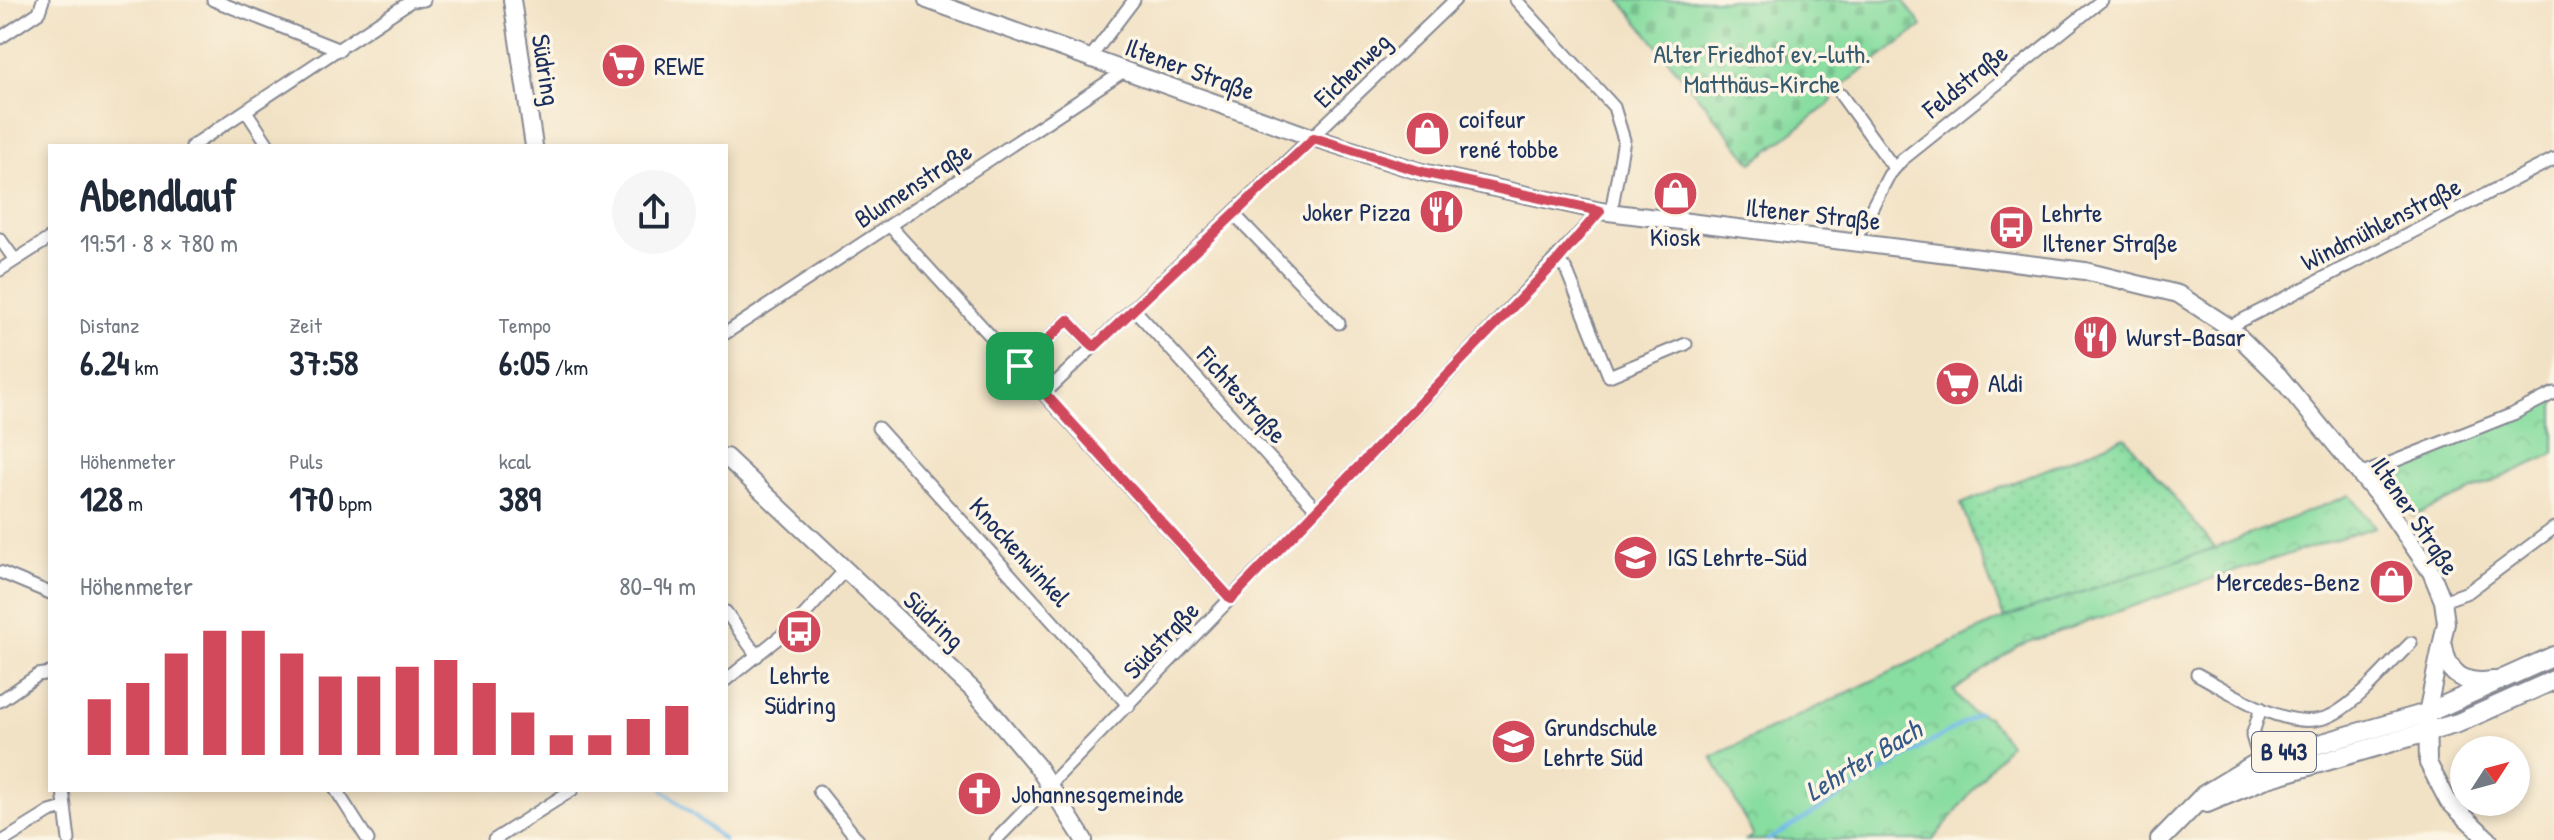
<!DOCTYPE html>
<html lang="de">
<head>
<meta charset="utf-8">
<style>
  :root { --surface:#fff; --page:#f6f6f7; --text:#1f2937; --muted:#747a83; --accent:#d1495b }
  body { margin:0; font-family:"Patrick Hand",sans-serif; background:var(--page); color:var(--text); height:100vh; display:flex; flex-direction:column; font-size:30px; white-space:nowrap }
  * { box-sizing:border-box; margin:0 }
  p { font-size:26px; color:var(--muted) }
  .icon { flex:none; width:44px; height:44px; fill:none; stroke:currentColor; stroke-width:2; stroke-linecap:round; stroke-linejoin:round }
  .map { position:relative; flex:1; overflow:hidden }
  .details { position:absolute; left:48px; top:144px; width:680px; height:648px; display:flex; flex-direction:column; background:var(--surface); border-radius:0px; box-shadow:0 4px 12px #0003 }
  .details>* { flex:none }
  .needle { width:52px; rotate:54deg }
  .buttons { position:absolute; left:2450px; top:736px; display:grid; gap:16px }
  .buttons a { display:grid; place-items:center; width:80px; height:80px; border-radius:50%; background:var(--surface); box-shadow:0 4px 12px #0003; font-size:40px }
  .pin { position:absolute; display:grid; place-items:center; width:68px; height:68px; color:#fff; margin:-34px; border-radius:16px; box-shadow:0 4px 12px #0006 }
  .round { display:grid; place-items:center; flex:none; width:84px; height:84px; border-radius:42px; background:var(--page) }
  .overview { display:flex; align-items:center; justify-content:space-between; height:136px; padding:0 32px }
  h1 { font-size:44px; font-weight:700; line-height:60px }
  .metrics { display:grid; grid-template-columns:repeat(3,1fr); gap:12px; height:136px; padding:8px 32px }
  .metrics div { display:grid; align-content:center }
  .metrics b { font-size:34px; font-weight:700 }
  .metrics small { font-size:22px; font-weight:400 }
  .metrics p { font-size:22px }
  .chart { height:224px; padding:16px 32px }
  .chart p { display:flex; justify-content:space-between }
  .chart svg { width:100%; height:144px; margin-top:8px; stroke:var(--accent); stroke-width:6 }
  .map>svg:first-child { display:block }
</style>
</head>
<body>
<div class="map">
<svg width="2554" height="840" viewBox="0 0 2554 840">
  <defs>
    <pattern id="grass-dots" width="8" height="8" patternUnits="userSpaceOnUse" patternTransform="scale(2)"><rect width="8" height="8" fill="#88dda0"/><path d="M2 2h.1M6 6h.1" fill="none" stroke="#75be8c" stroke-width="1.8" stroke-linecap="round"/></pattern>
    <pattern id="cemetery-stones" width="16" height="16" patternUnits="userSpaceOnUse" patternTransform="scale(2)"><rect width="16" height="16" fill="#88dda0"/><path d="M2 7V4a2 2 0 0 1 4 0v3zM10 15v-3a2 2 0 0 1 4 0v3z" fill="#75be8c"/></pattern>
    <pattern id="park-crowns" width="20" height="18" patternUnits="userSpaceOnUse" patternTransform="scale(2)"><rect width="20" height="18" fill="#88dda0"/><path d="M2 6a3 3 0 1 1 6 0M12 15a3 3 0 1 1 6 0" fill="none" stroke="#75be8c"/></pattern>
  </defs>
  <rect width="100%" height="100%" fill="#fcf5e5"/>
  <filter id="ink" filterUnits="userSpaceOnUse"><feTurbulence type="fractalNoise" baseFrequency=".0125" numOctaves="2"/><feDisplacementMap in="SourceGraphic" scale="16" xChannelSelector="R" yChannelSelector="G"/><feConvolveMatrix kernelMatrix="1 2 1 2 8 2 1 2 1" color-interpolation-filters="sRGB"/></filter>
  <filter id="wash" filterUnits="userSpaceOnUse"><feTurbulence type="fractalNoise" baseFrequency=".006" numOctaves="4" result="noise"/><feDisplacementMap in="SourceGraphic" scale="32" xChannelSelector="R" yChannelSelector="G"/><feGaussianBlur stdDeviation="1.8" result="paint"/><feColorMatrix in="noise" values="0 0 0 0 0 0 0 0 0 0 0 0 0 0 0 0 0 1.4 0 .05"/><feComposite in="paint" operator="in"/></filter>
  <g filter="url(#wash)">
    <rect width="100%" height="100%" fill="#f2e2c5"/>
    <path fill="url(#grass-dots)" stroke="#52867f" stroke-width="2" d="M2125,437L2215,548L2004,618L1961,504Z"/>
    <path fill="url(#cemetery-stones)" stroke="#52867f" stroke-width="2" d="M1620,0H1903L1922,26L1830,95L1833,101L1752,163Z"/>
    <path fill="url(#park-crowns)" stroke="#52867f" stroke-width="2" d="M2554,398V454L2414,516L2383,471Z
      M2350,495L2375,527L2211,579L2018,646L1954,691L1971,712L1988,717L2009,744L1933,840H1746L1753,835L1712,757L2004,618L2215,548Z"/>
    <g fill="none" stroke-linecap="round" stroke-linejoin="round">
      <path stroke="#72baea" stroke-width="4" d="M663,790L724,840
        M1768,840L1978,714"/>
    </g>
  </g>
  <g filter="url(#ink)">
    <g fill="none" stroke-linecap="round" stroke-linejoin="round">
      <defs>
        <path id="street" d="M213,0L340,50
          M1516,0L1614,107L1624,140L1611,212
          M0,38L39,12L43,0
          M1090,58L1134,0
          M1841,95L1894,168
          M246,111L269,146
          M192,146L411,1L424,0
          M1234,214L1339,323
          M890,226L1231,599
          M0,239L15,260
          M1854,242L1889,175L1902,160L2102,0
          M1557,261L1566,269L1609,376L1686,344
          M0,270L50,238
          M1134,309L1317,510
          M2229,327L2554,159
          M726,333L1124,71
          M1020,366L1068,320L1094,347
          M1044,394L1455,0
          M878,428L1129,706
          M2360,475L2513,414L2554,393
          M0,572L50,593
          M2443,601L2468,592L2554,528
          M726,612L757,656
          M2197,674C2233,693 2292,737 2334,714C2360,700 2389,664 2411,643
          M726,680L797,623L845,570
          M0,701L38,675L50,673
          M2261,708L2252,736L2261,767
          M63,790L69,840
          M336,790L368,840
          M819,791L858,840
          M5,840L50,812L64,808
          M494,840L572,790
          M996,840L1437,386L1600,211"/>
        <path id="secondary" d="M512,0L534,146
          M927,0L1314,138L1422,172L1600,211L2085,271L2178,294L2229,327L2279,376L2382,501L2431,572L2443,601L2446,623L2427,713L2428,763L2448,801L2489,840
          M726,457L973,690L1037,766L1084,840"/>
        <path id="primary" d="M2443,646C2447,676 2466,685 2494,681
          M2207,803L2264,779L2458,723L2554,680
          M2160,840L2204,795L2260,761L2427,713L2554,656"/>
      </defs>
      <use href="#street" stroke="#868892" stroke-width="15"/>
      <use href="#secondary" stroke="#868892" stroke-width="20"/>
      <use href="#primary" stroke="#868892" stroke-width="22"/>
      <use href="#street" stroke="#fff" stroke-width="11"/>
      <use href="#secondary" stroke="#fff" stroke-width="16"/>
      <use href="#primary" stroke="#fff" stroke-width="18"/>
    </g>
  </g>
  <g fill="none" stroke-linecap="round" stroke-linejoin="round" filter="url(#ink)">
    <defs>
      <path id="route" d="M1314,138L1422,172L1600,211L1557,261L1231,599L1020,366L1068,320L1094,347Z"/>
    </defs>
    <use href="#route" stroke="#fff" stroke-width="16"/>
    <use href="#route" stroke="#d1495b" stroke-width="10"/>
  </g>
  <defs>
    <symbol id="supermarket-disc" viewBox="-11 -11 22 22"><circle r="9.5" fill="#d1495b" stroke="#fcf5e5"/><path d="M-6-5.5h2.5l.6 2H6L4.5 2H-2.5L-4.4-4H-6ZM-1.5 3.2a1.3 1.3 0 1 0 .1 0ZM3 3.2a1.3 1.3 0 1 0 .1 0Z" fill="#fff"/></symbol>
    <symbol id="shop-disc" viewBox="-11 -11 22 22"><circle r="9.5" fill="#d1495b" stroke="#fcf5e5"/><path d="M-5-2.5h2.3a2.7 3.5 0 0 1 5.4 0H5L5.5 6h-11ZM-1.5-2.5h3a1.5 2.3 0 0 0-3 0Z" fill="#fff"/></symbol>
    <symbol id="restaurant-disc" viewBox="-11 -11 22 22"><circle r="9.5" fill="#d1495b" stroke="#fcf5e5"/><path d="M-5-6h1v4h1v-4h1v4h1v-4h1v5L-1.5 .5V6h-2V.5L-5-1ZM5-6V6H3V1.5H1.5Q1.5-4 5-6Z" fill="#fff"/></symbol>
    <symbol id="bus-disc" viewBox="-11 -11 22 22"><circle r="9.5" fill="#d1495b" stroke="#fcf5e5"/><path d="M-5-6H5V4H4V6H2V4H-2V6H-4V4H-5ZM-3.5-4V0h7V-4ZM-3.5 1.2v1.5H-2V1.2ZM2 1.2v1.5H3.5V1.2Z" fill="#fff"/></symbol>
    <symbol id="school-disc" viewBox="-11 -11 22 22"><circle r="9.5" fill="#d1495b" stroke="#fcf5e5"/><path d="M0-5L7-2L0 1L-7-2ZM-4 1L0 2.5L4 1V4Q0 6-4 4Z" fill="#fff"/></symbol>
    <symbol id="church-disc" viewBox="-11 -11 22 22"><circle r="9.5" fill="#d1495b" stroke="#fcf5e5"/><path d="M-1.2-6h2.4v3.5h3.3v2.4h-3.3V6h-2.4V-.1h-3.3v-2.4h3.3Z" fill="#fff"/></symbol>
  </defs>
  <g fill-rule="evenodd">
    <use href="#supermarket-disc" x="598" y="40" width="51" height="51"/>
    <use href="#shop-disc" x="1402" y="108" width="51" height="51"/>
    <use href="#shop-disc" x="1650" y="168" width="51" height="51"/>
    <use href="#restaurant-disc" x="1416" y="186" width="51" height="51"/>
    <use href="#bus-disc" x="1986" y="202" width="51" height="51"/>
    <use href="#restaurant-disc" x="2070" y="312" width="51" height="51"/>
    <use href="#supermarket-disc" x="1932" y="358" width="51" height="51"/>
    <use href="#school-disc" x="1610" y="532" width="51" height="51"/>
    <use href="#shop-disc" x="2366" y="556" width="51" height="51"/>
    <use href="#bus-disc" x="774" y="606" width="51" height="51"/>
    <use href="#school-disc" x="1488" y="716" width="51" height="51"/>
    <use href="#church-disc" x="954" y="768" width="51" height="51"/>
  </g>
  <g text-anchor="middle" stroke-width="7" stroke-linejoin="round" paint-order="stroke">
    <rect fill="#fcf5e5" stroke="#5e6a86" stroke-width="2" x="2252" y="732" width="64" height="40" rx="6"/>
    <g font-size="24" font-weight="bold" fill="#1b2f5e">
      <text x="2284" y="760">B 443</text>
    </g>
    <g font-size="26" fill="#365a6e" stroke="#fcf5e5">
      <text x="1762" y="63">Alter Friedhof ev.-luth.<tspan x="1762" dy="30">Matthäus-Kirche</tspan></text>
    </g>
    <g font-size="26" fill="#1b2f5e" stroke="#fcf5e5" text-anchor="start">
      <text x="654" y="75">REWE</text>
      <text x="1459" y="128">coifeur<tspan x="1459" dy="30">rené tobbe</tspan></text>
      <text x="1410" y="221" text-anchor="end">Joker Pizza</text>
      <text x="2042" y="222">Lehrte<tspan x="2042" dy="30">Iltener Straße</tspan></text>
      <text x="1675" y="246" text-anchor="middle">Kiosk</text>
      <text x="2126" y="346">Wurst-Basar</text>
      <text x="1988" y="392">Aldi</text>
      <text x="1667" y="566">IGS Lehrte-Süd</text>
      <text x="2360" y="591" text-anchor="end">Mercedes-Benz</text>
      <text x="800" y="684" text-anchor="middle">Lehrte<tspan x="800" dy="30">Südring</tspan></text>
      <text x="1544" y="736">Grundschule<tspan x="1544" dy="30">Lehrte Süd</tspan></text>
      <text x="1011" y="803">Johannesgemeinde</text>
    </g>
    <g font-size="26" fill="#1b2f5e" stroke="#fcf5e5">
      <text transform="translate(1190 69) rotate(20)" y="9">Iltener Straße</text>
      <text transform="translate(546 70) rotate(81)" y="9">Südring</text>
      <text transform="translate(1352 70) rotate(-44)" y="9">Eichenweg</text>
      <text transform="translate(1965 81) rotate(-39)" y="9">Feldstraße</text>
      <text transform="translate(913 185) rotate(-33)" y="9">Blumenstraße</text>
      <text transform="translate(1813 214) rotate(6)" y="9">Iltener Straße</text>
      <text transform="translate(2381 224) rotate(-27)" y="9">Windmühlenstraße</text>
      <text transform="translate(1242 395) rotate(48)" y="9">Fichtestraße</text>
      <text transform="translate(2415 516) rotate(56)" y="9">Iltener Straße</text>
      <text transform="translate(1020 552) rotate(48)" y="9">Knockenwinkel</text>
      <text transform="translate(934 620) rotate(43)" y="9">Südring</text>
      <text transform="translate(1161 640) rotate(-46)" y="9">Südstraße</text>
    </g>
    <g font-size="28" font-style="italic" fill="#355988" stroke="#fcf5e5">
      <text transform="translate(1863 760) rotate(-31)" y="10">Lehrter Bach</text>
    </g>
  </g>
</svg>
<div class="buttons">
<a><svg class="needle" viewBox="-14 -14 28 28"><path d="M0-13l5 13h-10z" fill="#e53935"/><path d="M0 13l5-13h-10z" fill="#747a83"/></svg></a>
</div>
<div class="pin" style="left:1020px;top:366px;background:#1e9e55"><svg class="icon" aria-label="arrive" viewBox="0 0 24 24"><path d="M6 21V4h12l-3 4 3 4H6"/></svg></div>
<section class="details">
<div class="overview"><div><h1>Abendlauf</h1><p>19:51 · 8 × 780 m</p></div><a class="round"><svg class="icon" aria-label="share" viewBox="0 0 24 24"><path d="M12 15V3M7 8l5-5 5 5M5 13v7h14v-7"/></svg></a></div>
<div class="metrics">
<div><p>Distanz</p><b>6.24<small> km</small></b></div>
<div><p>Zeit</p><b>37:58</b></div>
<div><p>Tempo</p><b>6:05<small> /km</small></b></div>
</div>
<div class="metrics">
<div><p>Höhenmeter</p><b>128<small> m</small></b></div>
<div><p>Puls</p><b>170<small> bpm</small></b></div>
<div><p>kcal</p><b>389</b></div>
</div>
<div class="chart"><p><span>Höhenmeter</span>80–94 m</p>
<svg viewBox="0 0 160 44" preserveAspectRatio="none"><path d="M5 44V27M15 44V22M25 44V13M35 44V6M45 44V6M55 44V13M65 44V20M75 44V20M85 44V17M95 44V15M105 44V22M115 44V31M125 44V38M135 44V38M145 44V33M155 44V29"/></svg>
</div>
</section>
</div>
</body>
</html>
